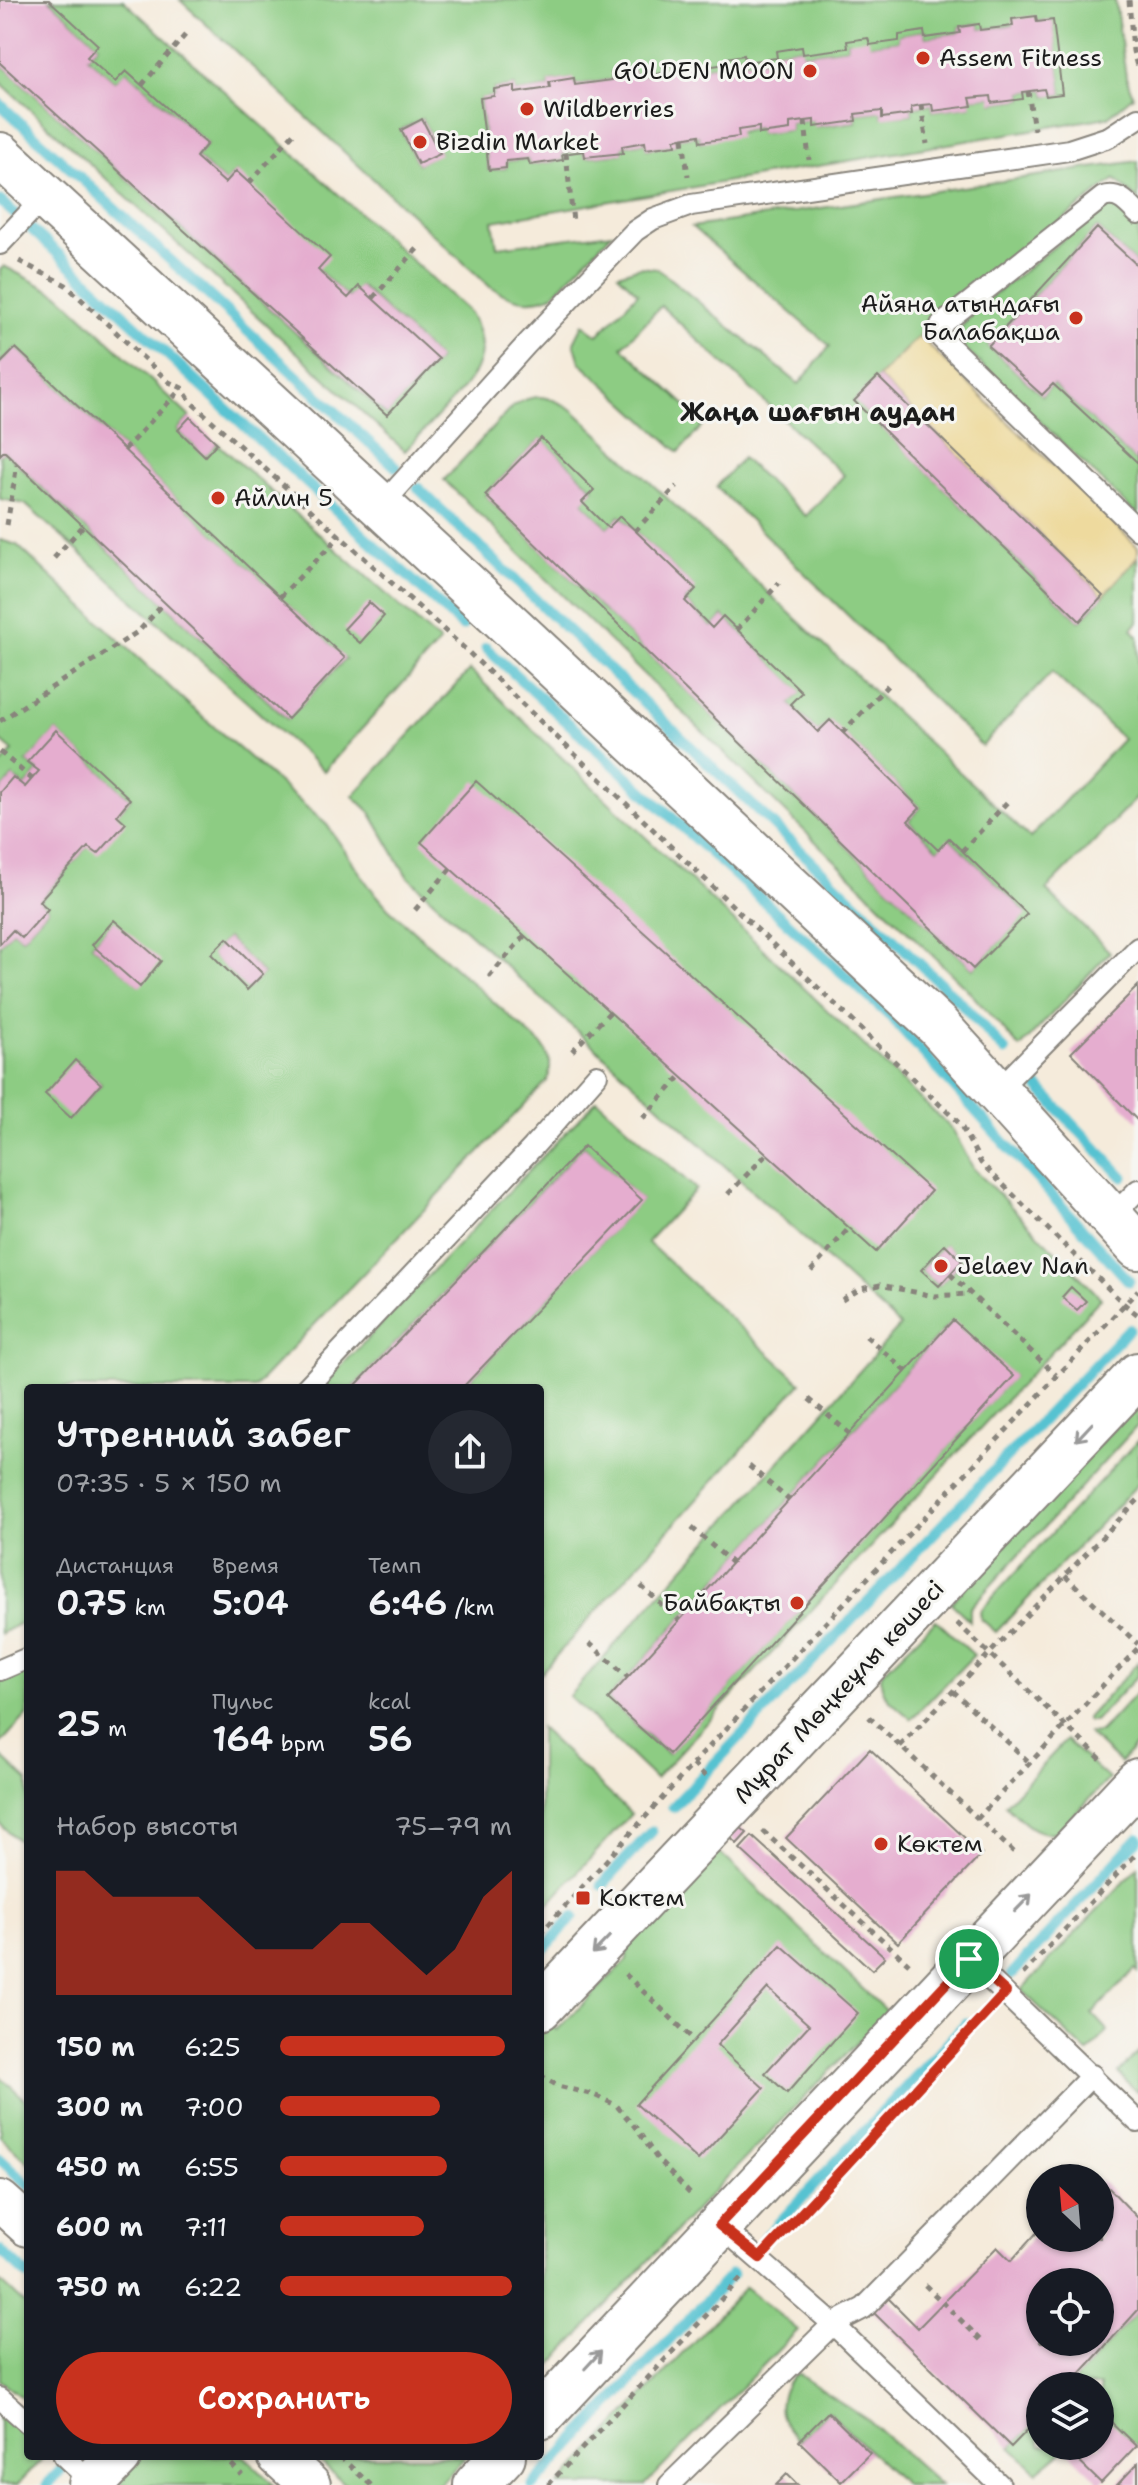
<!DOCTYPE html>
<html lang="ru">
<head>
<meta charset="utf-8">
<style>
  :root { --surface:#171b24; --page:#242831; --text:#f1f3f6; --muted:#9ea1a6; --accent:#c8321e }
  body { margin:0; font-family:"Shantell Sans",sans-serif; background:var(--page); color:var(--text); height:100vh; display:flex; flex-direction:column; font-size:30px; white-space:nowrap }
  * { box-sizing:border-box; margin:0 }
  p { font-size:26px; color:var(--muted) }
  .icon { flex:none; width:44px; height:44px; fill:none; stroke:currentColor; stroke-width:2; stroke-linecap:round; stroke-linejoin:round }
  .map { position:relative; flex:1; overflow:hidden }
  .drawer { position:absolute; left:24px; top:1384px; width:520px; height:1076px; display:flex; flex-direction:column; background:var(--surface); border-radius:8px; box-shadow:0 2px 6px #0004 }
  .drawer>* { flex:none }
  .needle { width:52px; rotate:334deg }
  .fabs { position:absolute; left:1026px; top:2164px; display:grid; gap:16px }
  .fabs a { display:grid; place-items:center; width:88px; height:88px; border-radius:50%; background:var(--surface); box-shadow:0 2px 6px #0004; font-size:40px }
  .pin { position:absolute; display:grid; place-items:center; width:68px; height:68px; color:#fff; margin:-34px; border:4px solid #fff; border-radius:50%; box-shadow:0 2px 8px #0007 }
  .round { display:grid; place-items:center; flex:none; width:84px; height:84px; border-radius:42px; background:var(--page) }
  .overview { display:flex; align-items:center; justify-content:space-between; height:136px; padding:0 32px }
  h1 { font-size:36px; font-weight:600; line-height:60px }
  .stats { display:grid; grid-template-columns:repeat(3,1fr); gap:12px; height:136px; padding:8px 32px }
  .stats div { display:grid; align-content:center }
  .stats b { font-size:34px; font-weight:600 }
  .stats small { font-size:22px; font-weight:400 }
  .stats p { font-size:22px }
  .chart { height:224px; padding:16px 32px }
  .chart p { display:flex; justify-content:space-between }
  .chart svg { width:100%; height:144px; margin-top:8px; fill:var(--accent); opacity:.7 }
  .cta { display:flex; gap:16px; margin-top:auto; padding:16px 32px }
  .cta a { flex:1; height:92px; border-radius:48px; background:var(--accent); color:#fff; font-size:32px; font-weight:600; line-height:92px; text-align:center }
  ul { padding:0 32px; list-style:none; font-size:26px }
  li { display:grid; grid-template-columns:128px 96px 1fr; align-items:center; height:60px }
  li i { height:20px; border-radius:10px; background:var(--accent) }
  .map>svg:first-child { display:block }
</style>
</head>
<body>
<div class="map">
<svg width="1138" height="2485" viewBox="0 0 1138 2485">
  <rect width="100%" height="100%" fill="#f6f6f2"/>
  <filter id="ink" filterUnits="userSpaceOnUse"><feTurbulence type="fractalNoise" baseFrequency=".0125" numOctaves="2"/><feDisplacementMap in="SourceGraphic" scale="16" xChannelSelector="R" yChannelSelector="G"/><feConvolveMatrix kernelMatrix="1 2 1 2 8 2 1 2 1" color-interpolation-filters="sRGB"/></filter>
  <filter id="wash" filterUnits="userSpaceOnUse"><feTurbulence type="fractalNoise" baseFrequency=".006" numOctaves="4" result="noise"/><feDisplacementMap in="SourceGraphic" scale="32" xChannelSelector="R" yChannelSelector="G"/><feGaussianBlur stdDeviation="1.8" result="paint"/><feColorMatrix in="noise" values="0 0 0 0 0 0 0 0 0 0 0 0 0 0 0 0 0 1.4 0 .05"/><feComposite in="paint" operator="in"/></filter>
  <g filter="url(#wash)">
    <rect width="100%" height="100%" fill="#f5ebdb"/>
    <path fill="#8dcc83" stroke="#547450" stroke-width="2" fill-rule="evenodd" d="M49,0H123L470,313C494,354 476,375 448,405C433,421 419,436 405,451L0,82V63L386,415L439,359L360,286L348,298L318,270L236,172L225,183L196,157L207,144L127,71L115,82L87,57L98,45Z
      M180,0H1115L1126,77L1133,96L1108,117L493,221L497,247L612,233L553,295C529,305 512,300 490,287ZM1052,20L1062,94L1046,96L1044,89L1022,92L1023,99L993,103L991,96L970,98L971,106L933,111L932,104L911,107L912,114L882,117V111L855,114L856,122L815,127L814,120L790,123V130L760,134L759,127L700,142L699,135L675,139V145L647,149L645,142L622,146V153L586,157L584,151L562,154V160L530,165L528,159L506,161V168L489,170L480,99L494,96V89L515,86V93L550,88L549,82L573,79L575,85L612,80V73L633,70L635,77L664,73L690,62L691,69L727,64V58L744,55L745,62L777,58V51L801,47L803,54L848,48L847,41L870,45L899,41V35L924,31L925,38L960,33L959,27L979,24L980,30ZM422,119L439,153L418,164L401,130Z
      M1138,161V200L1115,179L923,328L919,336L855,401L1080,621L1138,557V622L1132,629L1138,636V797L1046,890L1110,952L1020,1048L966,988L444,480L512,407C535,391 550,396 573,410L1030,838L1123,739L1052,672L982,746L716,487L742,458L806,516L844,475L661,306L622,347L705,423L679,452L580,362L574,342L583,324L598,335L638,293L618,274L640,267L658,269L799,384L830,346L692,227ZM541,439L594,489L582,502L608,528L620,516L695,589L685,601L712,628L723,616L801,692L790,704L818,732L830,721L920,808L908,821L938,850L950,839L1026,913L973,969L485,495Z
      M1105,206H1115L1138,229V266L1097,228L988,346L1042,395L1053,384L1138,463V516L962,346C954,330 966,321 976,309Z
      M4,266L61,296L190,417L178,430L205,455L217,443L440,642L324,771L25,504L0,499V455L4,451L287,719L345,659L16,348L0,364V270Z
      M0,540L17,545L189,705L327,825L369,886L388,908L543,1046C551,1059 552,1067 547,1081L254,1388H28V1619L0,1634V944L13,930L22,938L48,909L39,901L130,799L56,731L27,762L39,771L25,787L13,777L0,792V766L13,751L0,740ZM114,921L140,986L92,945ZM227,938L263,974L247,989L212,954ZM76,1061L101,1084L71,1117Z
      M470,670L953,1130L973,1168L1101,1298L655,1779L569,1696L900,1326L407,876L370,812L353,796ZM945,1245L962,1261L938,1286L921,1270ZM952,1321L1013,1376L668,1754L608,1699Z
      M597,1100L696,1189L647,1242L801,1383L540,1674V1388H462L641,1200L584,1146L353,1388H320Z
      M1138,1402V1425L970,1608V1621L951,1603Z
      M1138,1440V1484L996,1632L981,1619L980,1611Z
      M936,1620L974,1655L911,1719C897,1706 876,1694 882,1673Z
      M28,1660V1714L0,1744V1674Z
      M1138,1662V1675L1095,1721H1088L1086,1719Z
      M1138,1691V1743L1120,1763L1088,1733L1100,1732Z
      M540,1728L631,1814L540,1913Z
      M1066,1740L1109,1779L1058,1831C1035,1839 1022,1819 1005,1805Z
      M0,1755L28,1781V1849L0,1824Z
      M715,1848L887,2012L705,2200L540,2377V2028L547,2021L557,2030L627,1960L628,1935Z
      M1138,1867V1972L1135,1969L1092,2014L1108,2031L1088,2053L1021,1990Z
      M1138,2052V2093L1118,2073Z
      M0,2076L28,2102V2162L0,2136Z
      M0,2281L28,2307V2402L0,2380Z
      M745,2287L798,2330L645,2485H559Z
      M1138,2310V2446H1136L1100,2414V2386H1069Z
      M798,2374L869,2421L940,2485H905L828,2412L799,2441C795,2436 789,2431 786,2426C775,2409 781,2383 798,2374Z
      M0,2412L28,2438V2456H45L17,2485H0Z
      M1040,2417V2446H1069L1037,2472L1011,2447Z
      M140,2456H244L274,2485H123L117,2480Z
      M314,2456H466L439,2485H345Z"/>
    <path fill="#eeda9e" stroke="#857b5d" stroke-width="2" d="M919,336L1138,547V557L1103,596L878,377Z"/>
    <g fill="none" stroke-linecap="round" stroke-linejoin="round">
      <path stroke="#57c2d1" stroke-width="11" d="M0,104L396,467
        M0,201L15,214
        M29,227L462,626
        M418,488L962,1004L1005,1051
        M486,648L893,1019L1129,1281
        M1037,1086L1123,1177
        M673,1807L1129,1329
        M602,1885L652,1831
        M540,1953L573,1917
        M1012,1974L1138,1838
        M0,2159L28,2185
        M764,2239L966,2023
        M0,2250L28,2276
        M47,2485L61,2470
        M533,2485L732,2274"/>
    </g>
    <g id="blocks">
      <path fill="#e5adcf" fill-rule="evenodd" d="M0,0H49L98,45L87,57L115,82L126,71L207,144L196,157L225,183L236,171L330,257L318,270L348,298L359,286L439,359L387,415L0,63Z
        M1036,16L1037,22L1053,20L1062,94L1046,96L1044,89L1022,92L1023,99L992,103L991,96L970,98L972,106L933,111L932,104L921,105L911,107L912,114L882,118V111L855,114L856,121L814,127V120L790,123V130L759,134V127L738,130L739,137L700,142L699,135L675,139L676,145L646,149L645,142L622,146L623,153L585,157L584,151L562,154L563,160L530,165L528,159L506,161V168L489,170L480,98L494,96V89L515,86V93L550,88L549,82L574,78L575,85L612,80L611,73L634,70L635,77L664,73L663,66L690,62L691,69L727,64V58L744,55L745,62L777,58L776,51L802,47L803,54L848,48L847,41L868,38L870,45L899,41V35L924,31L925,38L960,33L959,27L979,24L980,30L1013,26L1012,19Z
        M422,119L440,154L418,164L401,130Z
        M1097,228L1138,266V463L1053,384L1042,395L988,346Z
        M16,348L345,658L288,719L4,451L0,455V364Z
        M878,377L1103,596L1080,621L854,401Z
        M190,417L217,443L205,456L178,430Z
        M541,438L594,490L582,502L608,528L620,516L696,589L685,601L712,628L723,616L802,692L790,704L818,732L830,720L920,808L908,821L938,850L949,838L1027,914L973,969L485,495Z
        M369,602L384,616L360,643L344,629Z
        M56,730L130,799L117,815L126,823L98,854L88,847L39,901L48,909L22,938L13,930L0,944V792L13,777L25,787L39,771L27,762Z
        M476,781L931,1191L876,1252L421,842Z
        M114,920L161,961L140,987L92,945Z
        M227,938L263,974L247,990L211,954Z
        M1138,986V1121L1071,1053Z
        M75,1060L101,1084L71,1118L45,1094Z
        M584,1146L642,1200L462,1388H353Z
        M945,1244L962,1261L939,1286L921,1270Z
        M1071,1287L1086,1301L1077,1310L1062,1297Z
        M953,1320L1014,1376L669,1754L608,1699Z
        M870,1749L982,1854L898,1943L786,1838Z
        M733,1821L747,1833L737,1844L724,1832Z
        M752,1836L885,1957L872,1970L740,1849Z
        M781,1945L858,2013L787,2093L765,2073L809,2025L768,1988L717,2045L764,2088L698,2160L636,2104Z
        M1100,2179L1138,2218V2310L1069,2386H1040V2417L1011,2447L872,2311L886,2296L918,2328L997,2247L1011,2261L1040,2229V2238H1100ZM1040,2282H1100V2342H1040Z
        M1100,2411L1136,2446L1101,2483L1066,2449L1069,2446H1100Z
        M828,2412L870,2453L841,2482L799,2441Z
        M1138,2463V2485H1117Z
        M787,2474L798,2485H776Z"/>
    </g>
  </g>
  <g filter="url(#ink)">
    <use href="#blocks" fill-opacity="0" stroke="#88847c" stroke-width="2"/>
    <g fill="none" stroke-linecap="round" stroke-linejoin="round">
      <defs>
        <path id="lane" d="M1138,214C1127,203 1119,192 1103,197L941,325L939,332L941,338L1138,530
          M0,244L45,196
          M381,506L526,345L635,231L653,219L691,205L1069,150L1109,137L1138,118
          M997,1091L1138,948
          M1111,1217L1138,1190
          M306,1388L533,1147L597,1075
          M0,1670L28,1658
          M969,1959L1138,2122
          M719,2225L833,2324L1000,2485
          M0,2398L28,2423
          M64,2456L93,2483
          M669,2485L833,2324L864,2308L1092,2075"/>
        <path id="street" d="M0,2201L28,2226
          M278,2456L310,2485"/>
        <path id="secondary" d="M0,155L496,612L938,1026L1138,1247
          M540,2008L1138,1375
          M540,2417L1138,1781
          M91,2485L119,2456
          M476,2485L503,2456"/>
      </defs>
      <use href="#lane" stroke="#88847c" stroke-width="24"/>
      <use href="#street" stroke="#88847c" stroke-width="44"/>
      <use href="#secondary" stroke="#88847c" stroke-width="48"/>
      <path stroke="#88847c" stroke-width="5" stroke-dasharray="6 6" stroke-linecap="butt" d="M1129,0L1133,51L1138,70
        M142,85L186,34
        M1028,91L1034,130
        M921,105L927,144
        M805,121L809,160
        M683,138L688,176
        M566,153L573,222
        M249,183L294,133
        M19,261L66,285L169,382L182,388L191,402L463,647L960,1124L981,1163L1124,1304L1138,1315
        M373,298L419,247
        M124,450L182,388
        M7,525L17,464
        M635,531L677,486
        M54,558L83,526
        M280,597L341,535
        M737,630L779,583
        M0,721L139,631L164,603
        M842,733L888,685
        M0,752L32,779
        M962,851L1010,799
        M415,910L451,868
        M489,977L525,935
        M572,1051L610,1012
        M643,1118L681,1076
        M728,1194L767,1154
        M811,1271L849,1228
        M950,1274L1056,1375
        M842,1300L860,1289L880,1285L934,1296L968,1294
        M866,1336L906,1371
        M809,1399L850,1434
        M749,1466L789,1500
        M692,1528L732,1563
        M1065,1576L1138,1644
        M641,1586L679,1620
        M957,1623L1104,1762
        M589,1643L628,1677
        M953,1691L1030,1763
        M869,1717L1017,1855
        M900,1746L1138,1500
        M693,1764L706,1777
        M977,1819L1138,1648
        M763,1831L909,1964
        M540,1934L693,1764L1138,1290
        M625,1974L694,2040
        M1023,1974L1138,1852
        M540,2075L558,2086L594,2095L616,2105L636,2128L658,2160L693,2197
        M778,2238L986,2014
        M925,2285L984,2343
        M223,2456L242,2475
        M340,2457L371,2485
        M548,2485L741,2278"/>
      <use href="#lane" stroke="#fff" stroke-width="20"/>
      <use href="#street" stroke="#fff" stroke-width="40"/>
      <use href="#secondary" stroke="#fff" stroke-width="44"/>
    </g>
    <defs><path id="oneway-shaft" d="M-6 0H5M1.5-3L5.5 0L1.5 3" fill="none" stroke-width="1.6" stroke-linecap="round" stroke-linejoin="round" transform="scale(2)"/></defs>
    <g stroke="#999">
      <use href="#oneway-shaft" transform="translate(1084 1432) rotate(133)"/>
      <use href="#oneway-shaft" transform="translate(1023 1903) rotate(-46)"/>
      <use href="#oneway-shaft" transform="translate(601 1945) rotate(134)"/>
      <use href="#oneway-shaft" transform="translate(593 2360) rotate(-47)"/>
    </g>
  </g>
  <g fill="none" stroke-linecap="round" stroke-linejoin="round" filter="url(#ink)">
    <defs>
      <path id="route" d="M969,1959L1006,1992L760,2258L719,2225Z"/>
    </defs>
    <use href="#route" stroke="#fff" stroke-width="16"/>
    <use href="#route" stroke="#c8321e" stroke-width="10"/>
  </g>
  <g fill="#c8321e" stroke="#f6f6f2" stroke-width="3">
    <circle cx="923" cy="58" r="8"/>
    <circle cx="810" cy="71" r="8"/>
    <circle cx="527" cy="109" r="8"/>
    <circle cx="420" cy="142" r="8"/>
    <circle cx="1076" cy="318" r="8"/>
    <circle cx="218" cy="498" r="8"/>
    <circle cx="941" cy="1266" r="8"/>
    <circle cx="797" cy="1603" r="8"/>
    <circle cx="881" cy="1844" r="8"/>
    <rect x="575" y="1890" width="16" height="16" rx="4"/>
  </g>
  <g text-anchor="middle" stroke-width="6" stroke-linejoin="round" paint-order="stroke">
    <g font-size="24" fill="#1c1c1c" stroke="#f6f6f2" text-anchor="start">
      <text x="939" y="66">Assem Fitness</text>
      <text x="794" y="79" text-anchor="end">GOLDEN MOON</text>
      <text x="543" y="117">Wildberries</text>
      <text x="436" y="150">Bizdin Market</text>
      <text x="1060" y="312" text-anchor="end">Айяна атындағы<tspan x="1060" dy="28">Балабақша</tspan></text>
      <text x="234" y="506">Айлин 5</text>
      <text x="957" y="1274">Jelaev Nan</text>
      <text x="781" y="1611" text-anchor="end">Байбақты</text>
      <text x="897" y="1852">Көктем</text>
      <text x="599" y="1906">Коктем</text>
    </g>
    <g font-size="24" fill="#1c1c1c" stroke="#f6f6f2">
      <text transform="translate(839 1692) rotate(-47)" y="8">Мұрат Мөңкеұлы көшесі</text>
    </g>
    <g font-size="26" font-weight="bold" fill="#1c1c1c" stroke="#f6f6f2">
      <text x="818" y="421">Жаңа шағын аудан</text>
    </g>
  </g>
</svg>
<div class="fabs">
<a><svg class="needle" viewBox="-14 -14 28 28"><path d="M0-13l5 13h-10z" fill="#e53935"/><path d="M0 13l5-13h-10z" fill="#9ea1a6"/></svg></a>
<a><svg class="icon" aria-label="locate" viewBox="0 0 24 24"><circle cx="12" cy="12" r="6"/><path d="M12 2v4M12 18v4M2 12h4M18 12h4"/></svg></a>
<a><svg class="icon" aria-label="layers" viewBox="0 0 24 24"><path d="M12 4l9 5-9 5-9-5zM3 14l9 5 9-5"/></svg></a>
</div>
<div class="pin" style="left:969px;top:1959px;background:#1e9e55"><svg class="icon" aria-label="arrive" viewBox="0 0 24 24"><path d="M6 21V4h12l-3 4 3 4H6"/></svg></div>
<section class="drawer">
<div class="overview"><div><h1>Утренний забег</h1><p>07:35 · 5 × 150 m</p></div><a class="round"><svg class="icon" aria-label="share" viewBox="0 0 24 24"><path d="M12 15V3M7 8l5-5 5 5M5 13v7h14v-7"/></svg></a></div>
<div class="stats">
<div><p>Дистанция</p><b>0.75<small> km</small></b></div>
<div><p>Время</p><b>5:04</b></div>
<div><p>Темп</p><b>6:46<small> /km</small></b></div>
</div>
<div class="stats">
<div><b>25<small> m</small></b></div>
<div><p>Пульс</p><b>164<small> bpm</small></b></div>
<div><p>kcal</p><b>56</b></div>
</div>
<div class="chart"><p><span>Набор высоты</span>75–79 m</p>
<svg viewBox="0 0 160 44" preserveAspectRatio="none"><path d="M0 44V6L10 6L20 14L30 14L40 14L50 14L60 22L70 30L80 30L90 30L100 22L110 22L120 30L130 38L140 30L150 14L160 6V44z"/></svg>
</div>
<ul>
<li><b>150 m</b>6:25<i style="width:97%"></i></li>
<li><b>300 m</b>7:00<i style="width:69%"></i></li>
<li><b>450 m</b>6:55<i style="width:72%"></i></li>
<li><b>600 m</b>7:11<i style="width:62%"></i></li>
<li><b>750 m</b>6:22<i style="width:100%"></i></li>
</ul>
<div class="cta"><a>Сохранить</a></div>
</section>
</div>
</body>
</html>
